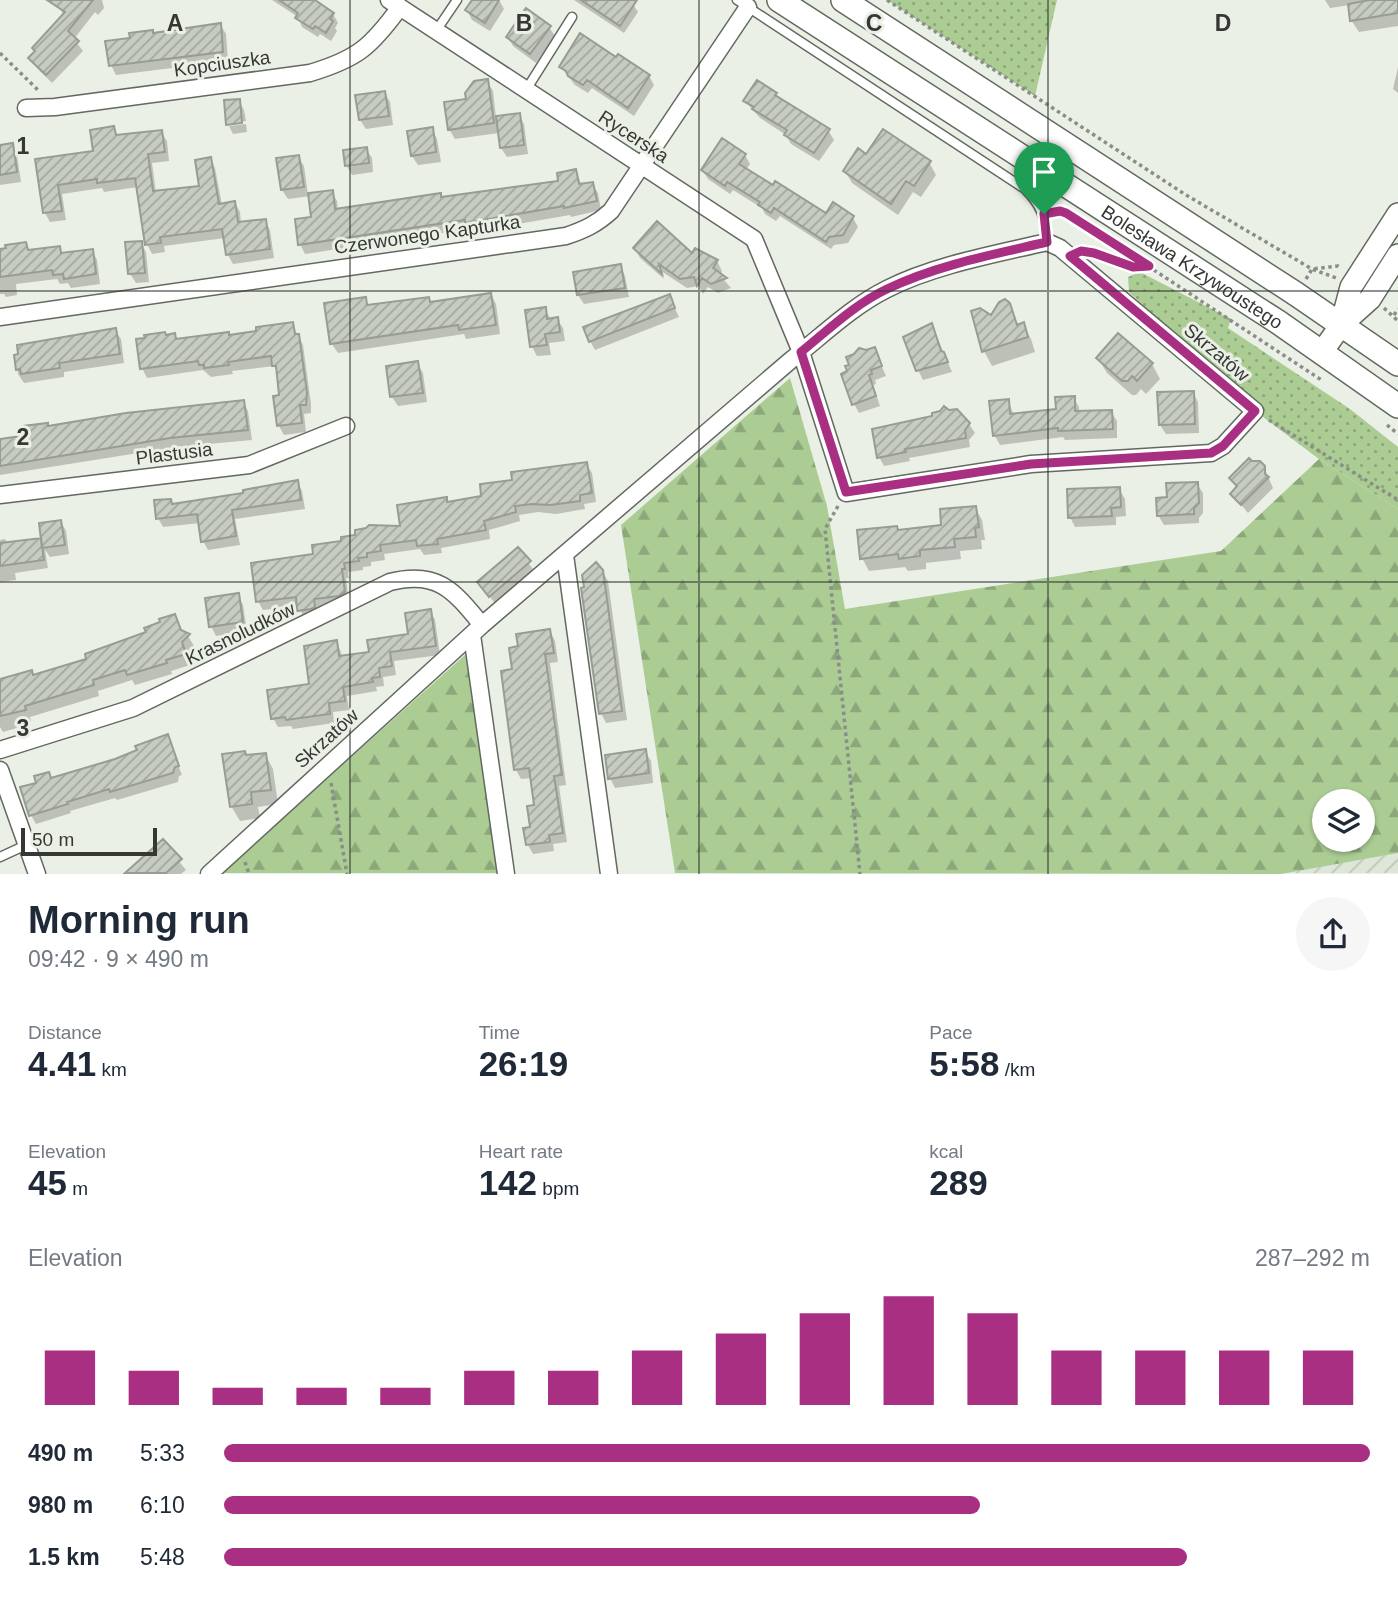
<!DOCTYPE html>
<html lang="en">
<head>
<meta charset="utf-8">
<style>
  :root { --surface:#fff; --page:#f6f6f7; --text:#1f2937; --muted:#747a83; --accent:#a92f82 }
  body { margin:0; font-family:Arial,sans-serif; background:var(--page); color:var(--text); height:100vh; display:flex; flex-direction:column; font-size:26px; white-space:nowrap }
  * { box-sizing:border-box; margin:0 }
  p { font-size:23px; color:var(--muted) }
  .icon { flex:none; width:38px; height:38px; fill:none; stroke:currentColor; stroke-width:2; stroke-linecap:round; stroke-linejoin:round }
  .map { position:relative; height:874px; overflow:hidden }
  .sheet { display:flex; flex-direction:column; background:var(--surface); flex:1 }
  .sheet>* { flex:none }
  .tools { position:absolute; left:1312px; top:789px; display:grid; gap:14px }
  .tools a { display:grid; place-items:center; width:63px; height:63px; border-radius:50%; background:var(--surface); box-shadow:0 2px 5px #0004; font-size:35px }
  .scale { position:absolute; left:21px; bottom:18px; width:136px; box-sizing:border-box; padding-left:7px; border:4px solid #353834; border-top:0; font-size:19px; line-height:24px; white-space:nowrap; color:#353834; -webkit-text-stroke:5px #ebf0e7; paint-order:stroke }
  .pin { position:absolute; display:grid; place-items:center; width:60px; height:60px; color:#fff; margin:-72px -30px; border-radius:50% 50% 50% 0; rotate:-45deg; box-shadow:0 0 7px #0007 }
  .pin .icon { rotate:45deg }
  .round { display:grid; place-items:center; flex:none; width:74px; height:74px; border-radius:37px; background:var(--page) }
  .overview { display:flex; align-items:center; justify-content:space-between; height:119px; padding:0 28px }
  h1 { font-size:38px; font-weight:600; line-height:52px }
  .figures { display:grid; grid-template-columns:repeat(3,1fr); gap:10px; height:119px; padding:7px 28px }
  .figures div { display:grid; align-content:center }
  .figures b { font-size:35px; font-weight:600 }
  .figures small { font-size:19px; font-weight:400 }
  .figures p { font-size:19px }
  .chart { height:196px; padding:14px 28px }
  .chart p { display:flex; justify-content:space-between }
  .chart svg { width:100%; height:126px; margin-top:7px; stroke:var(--accent); stroke-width:6 }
  ul { padding:0 28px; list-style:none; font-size:23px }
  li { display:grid; grid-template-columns:112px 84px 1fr; align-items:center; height:52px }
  li i { height:18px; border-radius:9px; background:var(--accent) }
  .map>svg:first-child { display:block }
</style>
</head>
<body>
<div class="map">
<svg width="1398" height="874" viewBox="0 0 1398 874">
  <defs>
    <pattern id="industrial-furrows" width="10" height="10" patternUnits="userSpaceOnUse" patternTransform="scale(1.75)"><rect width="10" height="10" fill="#dde6d7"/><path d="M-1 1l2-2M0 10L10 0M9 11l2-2" fill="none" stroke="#bec6b9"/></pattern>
    <pattern id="grass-dots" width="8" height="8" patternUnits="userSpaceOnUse" patternTransform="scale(1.75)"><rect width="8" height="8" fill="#abcd94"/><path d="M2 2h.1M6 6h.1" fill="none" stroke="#8ca77a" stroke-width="1.8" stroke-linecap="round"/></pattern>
    <pattern id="forest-firs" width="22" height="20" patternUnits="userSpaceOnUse" patternTransform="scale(1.75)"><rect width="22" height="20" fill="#abcd94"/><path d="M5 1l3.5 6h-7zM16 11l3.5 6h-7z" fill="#8ca77a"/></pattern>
    <pattern id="building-hatch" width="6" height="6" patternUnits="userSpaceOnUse" patternTransform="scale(1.75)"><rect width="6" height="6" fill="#c6ccc2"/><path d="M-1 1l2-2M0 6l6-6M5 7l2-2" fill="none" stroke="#a2a79e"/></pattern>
  </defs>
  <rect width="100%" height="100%" fill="#ebf0e7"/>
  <path fill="url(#industrial-furrows)" d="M1398,853V873H1281Z"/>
  <path fill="url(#grass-dots)" d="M887,0H1057L1035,96Z
    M1140,272L1231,319L1228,328L1350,409L1398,447V509L1319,459L1255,411L1129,292L1128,277Z"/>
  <path fill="url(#forest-firs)" fill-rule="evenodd" d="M790,378L827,506L845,609L1221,551L1319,459L1398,509V853L1281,874L675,873L621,525ZM1325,802H1363V840H1325Z
    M466,654L504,873H222Z"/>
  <path fill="#0003" d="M62,0H102L104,8L98,15L95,12L74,39L83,51L52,83L36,67L30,58L64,16L59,7Z
    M272,0H312L333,14L338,23L335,28L337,31L331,41L320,34L318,37L302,27L298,17Z
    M474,0H499L504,9L490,31L472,20L467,10Z
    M574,0H627L633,4L638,12L624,33Z
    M1325,0H1398V26L1359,32L1351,20L1350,5L1330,8Z
    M220,24L226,34L228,61L116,75L111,65Z
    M549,27L555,36L536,63L513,46L508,37Z
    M617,59L649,76L654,85L634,116L592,88L588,93L575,85L561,67Z
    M1398,67V93L1393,89Z
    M487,81L493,91L496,118L519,115L524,124L528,154L507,157L501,148L499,133L455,139L449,129L468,100Z
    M384,92L390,102L393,125L366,129L360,120Z
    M775,94L779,100L828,130L834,140L819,161L791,144L786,135L760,118L745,101Z
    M239,101L244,110L246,121L229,123V126L246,124L247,132L233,134L228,124Z
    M113,128L119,137L161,132L167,141L169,161L152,163L156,193L201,187L210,159L215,168L222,205L235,203L240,212L241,224L265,221L270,230L274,258L233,264L228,255L225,238L164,246L165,252L152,254L147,244L138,187L104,192L102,188L62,194L66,220L50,222L45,213L37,161L95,152Z
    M432,129L437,139L441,162L418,165L412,156L409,132Z
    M12,145L17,155L21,182L0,185V147Z
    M366,149L372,158L373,172L352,175L346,165Z
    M745,155L750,164L746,170L773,187L827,215L853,218L858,227L848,243L834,245L831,249L780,216L776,221L765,214L762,208L733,190L730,194L708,179L703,171Z
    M867,156L929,162L936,175L921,197L913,192L898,215L852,183L845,171Z
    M298,157L304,166L308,195L332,192L337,201L338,211L440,195L442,199L561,182L576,171L582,186L592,184L598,193L601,210L571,217L570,215L472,232L470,229L305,254L300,244L313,219L311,196L288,199L282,190Z
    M141,243L146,252L149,282L136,283L130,274Z
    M25,244L30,252L60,248L63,254L92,251L97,260L100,284L71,288L68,283L60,284L57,279L16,284L17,295L6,297L4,294H0V250Z
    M635,248L693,255L717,261L722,271L720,275L731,288L718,293L708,287L703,294L699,286L687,288L661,271L664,279L640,258Z
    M620,266L625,276L629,297L584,304L578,295Z
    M491,295L496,304L500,334L466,339L464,334L338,353L332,344L326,305L365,299L370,307L429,299L431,304Z
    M669,296L679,317L595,350L590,341Z
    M1008,304L1019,326L1023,324L1031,339L1035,352L992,366L984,351L991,317Z
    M545,309L550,318L557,319L563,328L565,341L549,343L551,355L537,356L532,347L527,312Z
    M292,324L303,345L311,404V413L304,414L306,432L284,435L279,426L281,396L278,373L274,366L232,371L233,374L211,377L203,370L147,378L142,368L166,336L175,335L178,341L230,337Z
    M932,325L952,372L923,380L918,370Z
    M115,330L121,339L124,363L64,372V377L24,383L18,374L16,356Z
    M874,349L886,376L875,380L876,384L873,385L880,406L859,413L854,404L849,372L851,366L866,352Z
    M1098,358L1152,364L1160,379L1146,394L1141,389L1136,395H1132L1107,373Z
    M417,363L423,373L427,402L398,406L392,397Z
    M1193,392L1198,402L1199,433L1166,434L1160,425Z
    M1074,398L1079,407V413L1111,412L1117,421V438L1065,440L1063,437L1000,445L995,436L1008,401L1014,415L1058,411Z
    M243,402L248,411L252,440L176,447L0,475V441L23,438L49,427Z
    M969,424L975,433L969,440L970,447L909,458L910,461L884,466L879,457Z
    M586,464L592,473L596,502L584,504L585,509L556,514L538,512L519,515L520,521L489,530L490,539L441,548L442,553L424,555L420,549L384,554L385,560L371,562V566L363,567V570L348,572L349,578H346L349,602L319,608L320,616L304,619L299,606L263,610L258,601L315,556L343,543L402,528L446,499L448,504L482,498L514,481Z
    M1264,467L1273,488L1248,513L1232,494L1237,489L1231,479Z
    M297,482L302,491L305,509L235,519L240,545L208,550L203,541L200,523L163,527L158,518L170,500L173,506L245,494Z
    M1197,484L1203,493V513L1199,518V523L1164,525L1158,515L1168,499Z
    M1119,489L1125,499L1126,516L1116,517V525L1075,527L1070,517Z
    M975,508L982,520L985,540H981L982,549L960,551L961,559L926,563V569L908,571L905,567L869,571L862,558L899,532L943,527Z
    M61,522L66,531L69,554L50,557L45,550L48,568L15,573L16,580L0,582V540L5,539L8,544L40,540Z
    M518,549L535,572L496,605L479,582Z
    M602,571L608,581L627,720L606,723L601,713Z
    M238,595L243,605L247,631L216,636L211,626Z
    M430,611L435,620L440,655L394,661L396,675L383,677L384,686L376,687L377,691L347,696L349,710L333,712L334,723L293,729L291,726L278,727L273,718L311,685L337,642L343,658L371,654L410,635Z
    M174,616L182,633L188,636L194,646L186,653L190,665L171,671L172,674L135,685L132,680L98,691L99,696L30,717L31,721L15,724L17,728L3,732L0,727V681L33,676L89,660L148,634Z
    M550,631L555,641L558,662L550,663L566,785L559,786L567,842L553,844L554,851L533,854L528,845L525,829L532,828L536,806L532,778L521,779L516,770L514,671L520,648Z
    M167,736L182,775L179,776L178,782L117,800L115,798L70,811L71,813L36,824L31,815L51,779L116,761Z
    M645,751L651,761L653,783L615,788L610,778Z
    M265,754L273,769L278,804L258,807L260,818L240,821L231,806L247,757Z
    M163,842L186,870L181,874H127Z"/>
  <path fill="url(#building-hatch)" stroke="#979d94" stroke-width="2" d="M47,0H93L68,31L79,41L46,75L28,58L35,51L32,48L65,12Z
    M279,0H315L334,13L330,19L333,21L326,33L315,26L313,29L295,18L298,13Z
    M472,0H499L485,23L465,10Z
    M581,0H637L620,26Z
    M1370,0H1398V13L1350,21L1348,4Z
    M526,8L551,26L530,54L506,37Z
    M221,23L223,52L109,66L105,41L130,38L129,33L153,30V33Z
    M580,33L616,57L618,54L650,75L628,108L587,80L583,85L568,76L566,71L559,67Z
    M488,79L494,123L448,130L444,102L466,99L465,93L474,81Z
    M757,80L777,93L775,95L830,129L814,153L784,135L787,130L752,109L754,107L743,101Z
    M385,91L389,116L359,120L355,95Z
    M240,99L242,123L226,125L224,100Z
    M520,113L524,145L500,148L496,116Z
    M114,126L116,135L162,130L165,152L148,154L153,191L199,186L195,160L211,157L219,204L235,201L238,222L266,219L270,249L226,255L222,229L160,237L161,243L145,245L135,178L97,183V179L58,185L62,211L43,213L35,159L93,151L90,130Z
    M433,127L436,152L411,156L407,131Z
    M883,129L931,161L914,186L906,181L891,204L843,171L858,148L866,154Z
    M722,138L746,154L739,164L773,185L775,181L826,213L833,202L854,216L843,235L829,237L826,242L774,208L771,213L758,205L760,202L727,182L725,186L701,170Z
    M13,143L17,172L0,175V145Z
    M367,147L369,163L345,166L343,150Z
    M299,155L304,187L281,190L276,158Z
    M576,169L579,184L593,182L597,201L564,208V206L465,223V220L298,245L295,219L311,217L308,193L333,190L335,209L441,193V197L558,181L557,173Z
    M657,221L692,253L695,248L718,260L713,268L727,278L711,284L702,278L697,286L694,277L680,279L659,264L662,274L633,248Z
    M142,241L145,273L128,274L125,242Z
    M26,242L28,250L60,246L61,253L93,249L96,274L64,279L63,274L53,275L52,270L0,277V249L6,248L5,245Z
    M621,264L625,288L577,295L573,272Z
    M491,293L496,325L459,330L458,325L330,344L324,303L366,297L367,305L429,297L430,302Z
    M670,294L675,308L589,342L583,327Z
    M1005,299L1010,303L1017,325L1024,322L1028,337L982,352L971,311L980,308L991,315L999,302Z
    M546,307L547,319L558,317L560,332L545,334L547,345L530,347L525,310Z
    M293,322L295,334H299L307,393L306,405H300L302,423L277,426L273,396L279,395L276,366H272L271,356L228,362L229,365L204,368V365H199L198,361L140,369L136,339L145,338L144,335L165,332L166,335L175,333L176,339L229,332V335L256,331V327Z
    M932,323L941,351L944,352L948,362L916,371L903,337Z
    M116,328L120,354L59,363L60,368L40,371L21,374L20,369L16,370L14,355L18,354L17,345Z
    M1118,333L1153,363L1137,381L1132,376L1128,381H1122L1096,358Z
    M875,347L882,366L871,370L872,374L869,375L876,396L852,405L841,374L847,371L845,366L849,365L846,357L854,354L859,348L866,350Z
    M418,361L423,393L390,397L386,366Z
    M1194,391L1195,424L1159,425L1157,392Z
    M1075,396V411L1112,410L1113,429L1058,431V428L993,436L989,401L1009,399L1010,414L1056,409L1055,397Z
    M244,400L248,430L170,438L0,466V439L21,436L23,426L48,423V426L126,413Z
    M944,406L949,410L957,409L970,423L965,430L966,438L905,449L906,452L877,458L872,429L932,416V413L940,411Z
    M1249,458L1252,461H1260L1265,466V474L1269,477L1241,505L1230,494L1237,486L1229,478Z
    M587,462L592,493L580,495V501L550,505L532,504L515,506L516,512L484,521L486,530L437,539L438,544L417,546L416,540L380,545L381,551L367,553V557L358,558L359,561L344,563L345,569H342L345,592L339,596L314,599L315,607L311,609L297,611L296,597L256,602L251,563L313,554L312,545L341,541V537L355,535V530L366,528L369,525L400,526L397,505L447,497V502L481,496L480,484L512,480L511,472Z
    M298,480L301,500L232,510L236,536L201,542L197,514L156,519L154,500L171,499L172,504L243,493V490Z
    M1198,482L1199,503L1194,508V514L1157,516L1156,498L1167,497L1166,483Z
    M1120,487L1121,507L1111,508L1112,516L1068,518L1067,489Z
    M976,506L979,527L975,528L976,537L954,539L955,547L920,550V556L899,559L898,554L860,559L857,530L897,526L898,530L941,525L940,509Z
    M61,520L65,545L42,548L39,523Z
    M41,538L44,560L0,566V543Z
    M518,547L531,561L489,597L477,582Z
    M596,562L603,570L622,711L599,714L581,588L584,587L582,575Z
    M239,593L243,622L209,627L205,598Z
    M431,609L436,646L390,652L392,666L379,668L380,677L372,678L373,682L343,687L345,701L329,703L330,714L286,720L285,717L271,719L267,690L309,684L304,646L337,640L339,656L369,652L367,640L408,634L405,613Z
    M175,614L181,630L190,634L182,642L186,654L166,660L167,663L127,675L125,670L93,680L94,685L25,706L26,710L0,716V679L32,670L33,675L86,659L85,654L146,632L144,628L160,622L159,619Z
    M550,629L554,653L545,654L562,775L554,776L563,833L549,835L550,842L526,845L523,828L530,827L527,806L534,805L529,768L514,770L501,671L512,669L509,648L518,646L516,634Z
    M168,734L179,766L175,767L173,773L110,792L109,789L67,802L68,804L29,816L20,787L36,783L34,776L49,772L51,778L115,759L137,750L135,746Z
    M646,749L649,773L608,779L605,755Z
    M245,751L246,755L266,753L271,790L251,792L252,804L230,807L222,754Z
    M163,839L182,859L166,873H125Z"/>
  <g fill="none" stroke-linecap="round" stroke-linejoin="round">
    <defs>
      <path id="service" d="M737,0L1025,189C1043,207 1044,217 1047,242
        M436,31L457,0
        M526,90L572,17
        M0,857L26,845"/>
      <path id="minor" d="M26,108L55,107L310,73C357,59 371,47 400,7
        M0,317L566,236C584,230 597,224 611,211L748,7
        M0,495L249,465L346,426
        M565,555L609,874
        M472,635L506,874
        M0,750L133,708L390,582C438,570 454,591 482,625
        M0,770L37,874
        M209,874L482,625L791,360C822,336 851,307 887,289C934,265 996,254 1047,242L1060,248L1255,411L1223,446L1211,453L1031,464L846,493L801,352L754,239L389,0"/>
      <path id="tertiary" d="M1341,325L1351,287L1398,214
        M1322,352L1341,325L1370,299L1398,255"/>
      <g id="secondary">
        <path id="s1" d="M779,0L1278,322L1398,406"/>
        <path d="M843,0L1296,294L1398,364"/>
      </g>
    </defs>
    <use href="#service" stroke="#636860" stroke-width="11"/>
    <use href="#minor" stroke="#636860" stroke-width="19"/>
    <use href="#tertiary" stroke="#636860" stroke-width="24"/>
    <use href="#secondary" stroke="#636860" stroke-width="26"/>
    <path stroke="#8a8e88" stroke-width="3.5" stroke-dasharray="3.5 3.5" stroke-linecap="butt" d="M887,0L1186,195L1312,269L1336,278
      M0,53L39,91
      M1052,212L1060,211L1070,215L1323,381
      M1094,253L1122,265L1147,266
      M1306,279L1312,269L1338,266L1341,268
      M1384,308L1398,321
      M1394,315L1398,309
      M1269,420L1398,500
      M1387,425L1398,434
      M838,506L825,529L860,874
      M331,783L347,874
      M245,862L249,874"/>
    <use href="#service" stroke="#fff" stroke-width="8"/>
    <use href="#minor" stroke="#fff" stroke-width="16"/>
    <use href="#tertiary" stroke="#fff" stroke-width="21"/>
    <use href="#secondary" stroke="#fff" stroke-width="23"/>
  </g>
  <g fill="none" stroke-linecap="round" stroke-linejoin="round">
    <defs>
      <path id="route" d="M1060,211L1066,213L1149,266L1133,267L1094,253L1081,251L1070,256L1255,411L1223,446L1211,453L1031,464L846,492L801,352C828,330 855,304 887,289C937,265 995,254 1047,242L1044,214Z"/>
    </defs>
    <use href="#route" stroke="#fff" stroke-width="14"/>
    <use href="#route" stroke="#a92f82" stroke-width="9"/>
  </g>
  <path fill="none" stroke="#353834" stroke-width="2" stroke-opacity="0.55" d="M350,0V874M699,0V874M1048,0V874M0,291H1398M0,582H1398"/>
  <g text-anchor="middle" stroke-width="6" stroke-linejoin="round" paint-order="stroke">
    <g font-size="19" fill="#353834" stroke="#ebf0e7">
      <text transform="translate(222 63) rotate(-8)" y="7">Kopciuszka</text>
      <text transform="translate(634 136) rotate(33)" y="7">Rycerska</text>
      <text transform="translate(427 234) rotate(-8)" y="7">Czerwonego Kapturka</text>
      <text dy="7" stroke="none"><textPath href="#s1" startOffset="492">Bolesława Krzywoustego</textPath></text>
      <text transform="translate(1217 352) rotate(40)" y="7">Skrzatów</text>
      <text transform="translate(174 453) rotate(-7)" y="7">Plastusia</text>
      <text transform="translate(240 633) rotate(-26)" y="7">Krasnoludków</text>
      <text transform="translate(326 738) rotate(-42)" y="7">Skrzatów</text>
    </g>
  </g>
  <g font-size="23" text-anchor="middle" font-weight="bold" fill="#353834" stroke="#ebf0e7" stroke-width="6" stroke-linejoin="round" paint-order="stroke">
    <text x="175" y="31">A</text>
    <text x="524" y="31">B</text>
    <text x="874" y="31">C</text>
    <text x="1223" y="31">D</text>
    <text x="23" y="154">1</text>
    <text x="23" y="445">2</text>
    <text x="23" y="736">3</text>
  </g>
</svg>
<div class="tools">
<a><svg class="icon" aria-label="layers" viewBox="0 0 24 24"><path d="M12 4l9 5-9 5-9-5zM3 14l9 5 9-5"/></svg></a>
</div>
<div class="scale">50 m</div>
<div class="pin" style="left:1044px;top:214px;background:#1e9e55"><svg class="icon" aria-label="arrive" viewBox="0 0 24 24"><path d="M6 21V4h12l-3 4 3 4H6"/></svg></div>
</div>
<section class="sheet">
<div class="overview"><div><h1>Morning run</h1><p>09:42 · 9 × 490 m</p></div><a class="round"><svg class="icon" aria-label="share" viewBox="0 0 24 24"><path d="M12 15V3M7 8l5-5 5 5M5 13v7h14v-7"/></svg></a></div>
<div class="figures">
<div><p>Distance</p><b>4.41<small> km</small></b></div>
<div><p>Time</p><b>26:19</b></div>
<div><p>Pace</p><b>5:58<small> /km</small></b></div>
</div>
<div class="figures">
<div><p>Elevation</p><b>45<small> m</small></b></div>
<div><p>Heart rate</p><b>142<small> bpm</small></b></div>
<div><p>kcal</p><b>289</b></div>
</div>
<div class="chart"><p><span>Elevation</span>287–292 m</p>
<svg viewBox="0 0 160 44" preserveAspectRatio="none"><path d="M5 44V25M15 44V32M25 44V38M35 44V38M45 44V38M55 44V32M65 44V32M75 44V25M85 44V19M95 44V12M105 44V6M115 44V12M125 44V25M135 44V25M145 44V25M155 44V25"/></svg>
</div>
<ul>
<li><b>490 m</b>5:33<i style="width:100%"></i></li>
<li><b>980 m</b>6:10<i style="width:66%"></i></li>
<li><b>1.5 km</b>5:48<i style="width:84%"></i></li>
</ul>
</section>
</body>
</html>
